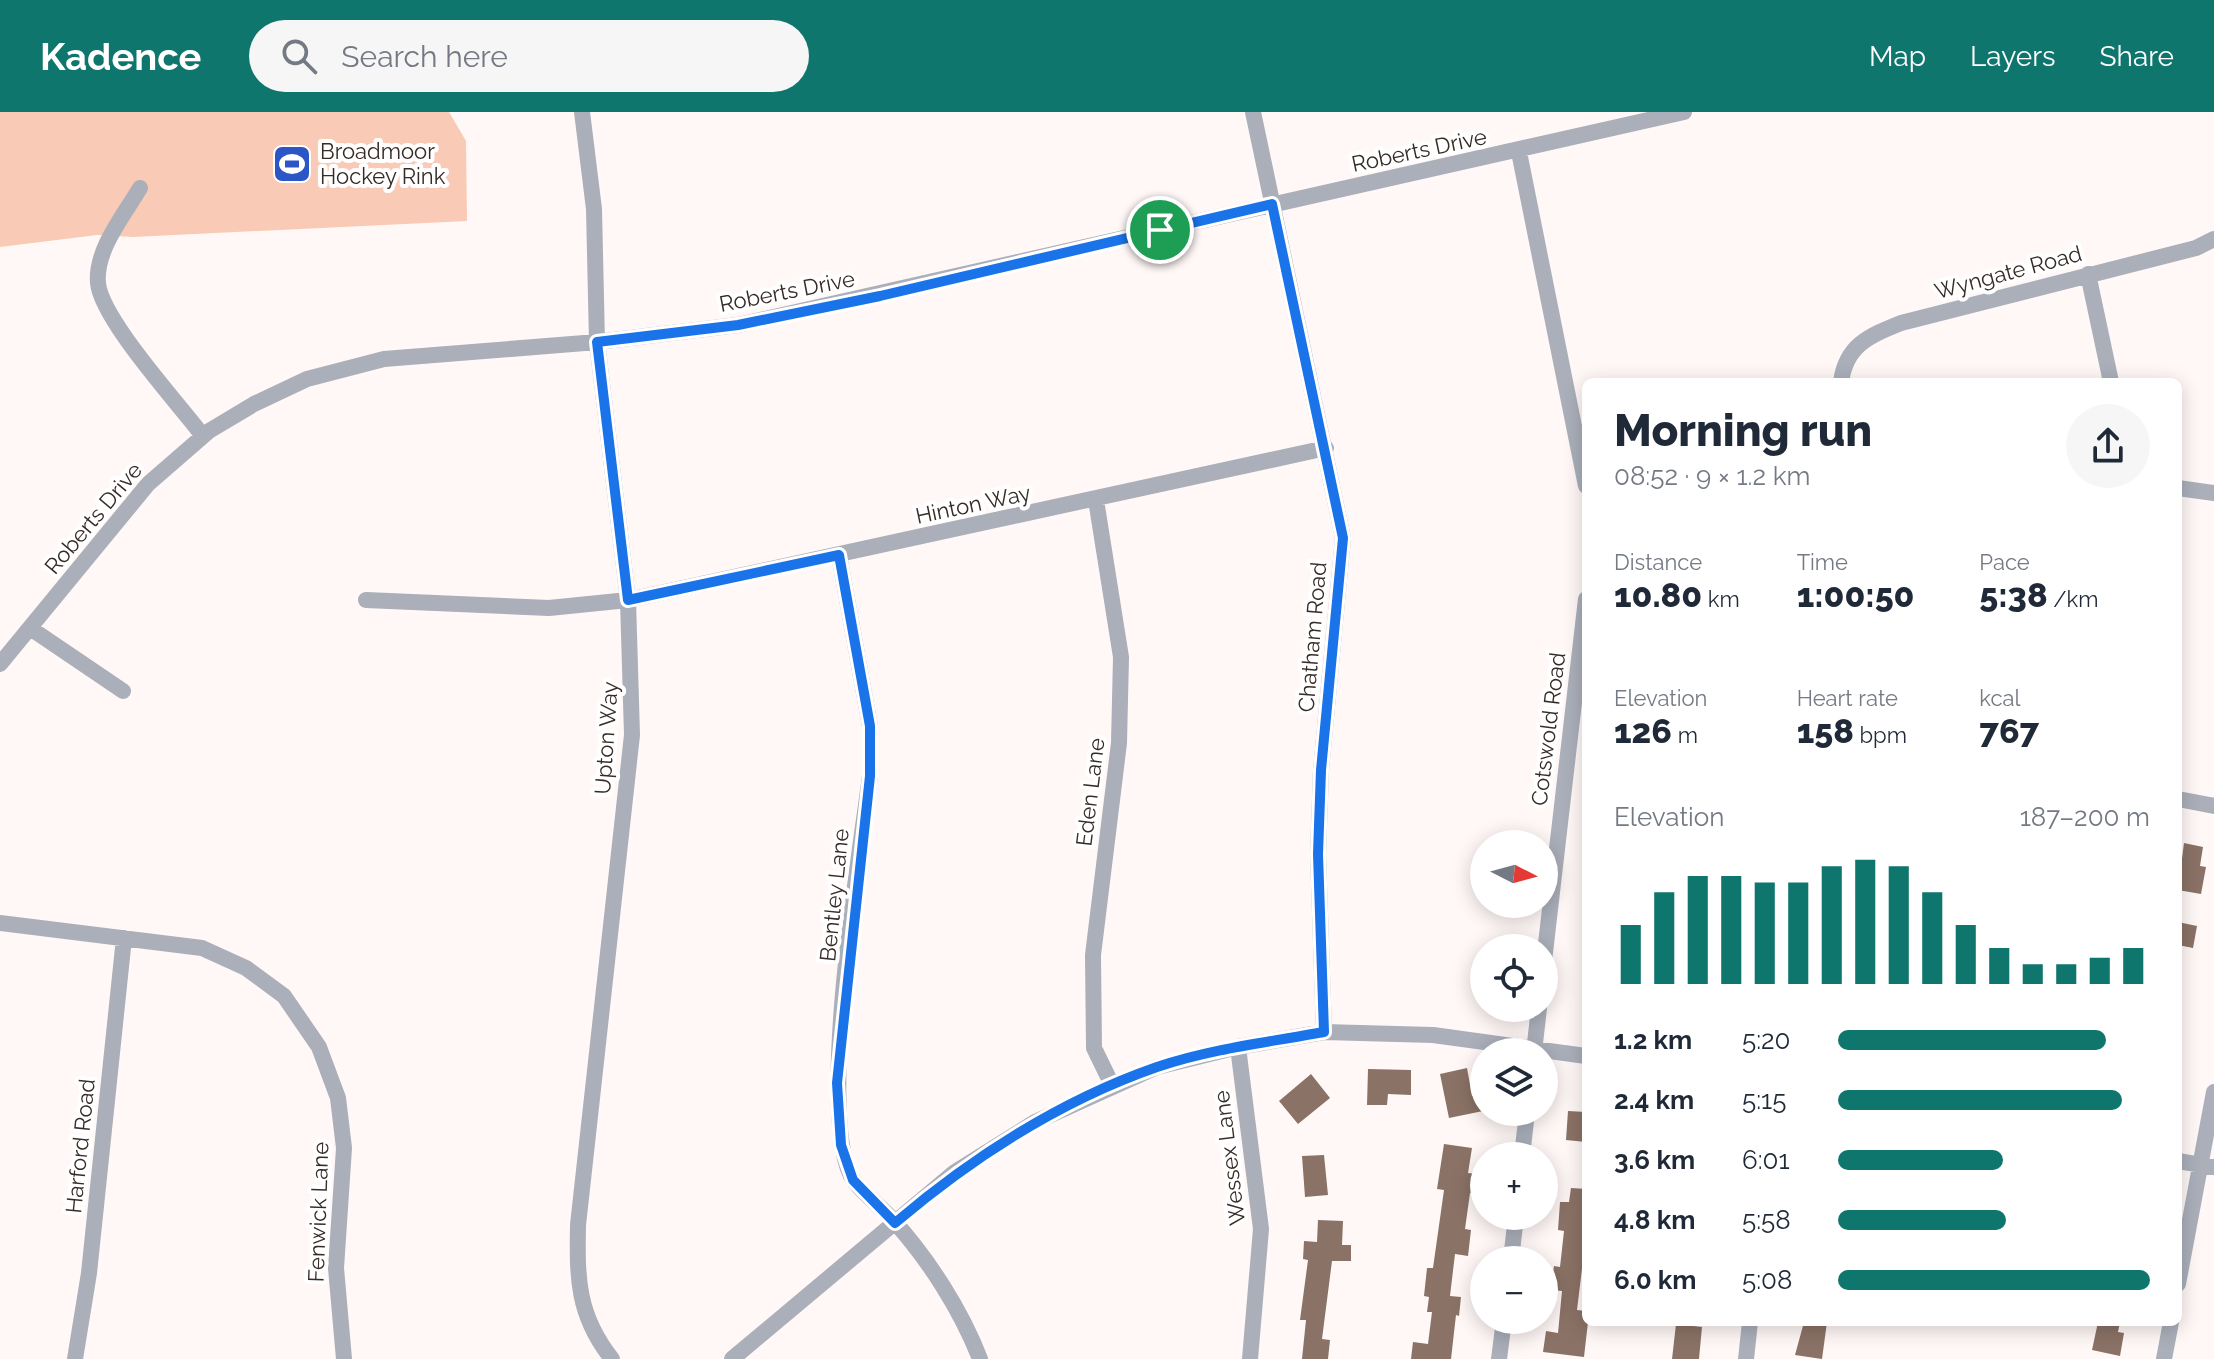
<!DOCTYPE html>
<html lang="en">
<head>
<meta charset="utf-8">
<style>
  :root { --surface:#fff; --page:#f6f6f7; --text:#1f2937; --muted:#747a83; --accent:#0f766e }
  body { margin:0; font-family:Raleway,sans-serif; background:var(--page); color:var(--text); height:100vh; display:flex; flex-direction:column; font-size:30px; white-space:nowrap }
  * { box-sizing:border-box; margin:0 }
  p { font-size:26px; color:var(--muted) }
  .icon { flex:none; width:44px; height:44px; fill:none; stroke:currentColor; stroke-width:2; stroke-linecap:round; stroke-linejoin:round }
  .map { position:relative; flex:1; overflow:hidden }
  .details { position:absolute; left:1582px; top:266px; width:600px; height:948px; display:flex; flex-direction:column; background:var(--surface); border-radius:12px; box-shadow:0 4px 20px #0003 }
  .details>* { flex:none }
  .needle { width:52px; rotate:96deg }
  .tools { position:absolute; left:1470px; top:718px; display:grid; gap:16px }
  .tools a { display:grid; place-items:center; width:88px; height:88px; border-radius:50%; background:var(--surface); box-shadow:0 4px 20px #0003; font-size:40px }
  .pin { position:absolute; display:grid; place-items:center; width:68px; height:68px; color:#fff; margin:-34px; border:4px solid #fff; border-radius:50%; box-shadow:0 2px 8px #0007 }
  .round { display:grid; place-items:center; flex:none; width:84px; height:84px; border-radius:42px; background:var(--page) }
  .head { display:flex; align-items:center; justify-content:space-between; height:136px; padding:0 32px }
  h1 { font-size:44px; font-weight:800; line-height:60px }
  .figures { display:grid; grid-template-columns:repeat(3,1fr); gap:12px; height:136px; padding:8px 32px }
  .figures div { display:grid; align-content:center }
  .figures b { font-size:34px; font-weight:800 }
  .figures small { font-size:22px; font-weight:400 }
  .figures p { font-size:22px }
  .chart { height:224px; padding:16px 32px }
  .chart p { display:flex; justify-content:space-between }
  .chart svg { width:100%; height:144px; margin-top:8px; stroke:var(--accent); stroke-width:6 }
  ul { padding:0 32px; list-style:none; font-size:26px }
  li { display:grid; grid-template-columns:128px 96px 1fr; align-items:center; height:60px }
  li i { height:20px; border-radius:10px; background:var(--accent) }
  header { display:flex; align-items:center; gap:48px; box-sizing:border-box; height:112px; padding:0 40px; background:var(--accent); color:#fff }
  header strong { font-size:38px }
  nav { display:flex; gap:44px; margin-inline-start:auto; font-size:28px }
  .search { width:560px; height:72px; background:var(--page); display:flex; align-items:center; gap:20px; box-sizing:border-box; padding:0 28px; border-radius:44px; color:var(--muted); font-size:30px }
  .map>svg:first-child { display:block }
</style>
</head>
<body>
<header>
<strong>Kadence</strong>
<div class="search"><svg class="icon" aria-label="search" viewBox="0 0 24 24"><circle cx="10" cy="10" r="6"/><path d="M15 15l6 6"/></svg>Search here</div>
<nav><a>Map</a><a>Layers</a><a>Share</a></nav>
</header>
<div class="map">
<svg width="2214" height="1247" viewBox="0 0 2214 1247">
  <rect width="100%" height="100%" fill="#fff8f6"/>
  <path fill="#f9cab5" d="M0,0H449L466,29L467,109L133,125L97,123L0,135Z"/>
  <path fill="#8b7266" d="M2184,731L2203,735L2200,754L2206,755L2201,782L2178,778Z
    M2178,810L2197,814L2193,836L2178,833Z
    M1467,956L1472,984L1480,982L1483,999L1449,1006L1440,962Z
    M1368,957L1411,958V983L1388,982L1387,993H1367Z
    M1311,962L1330,986L1298,1012L1279,989Z
    M1568,999L1586,1000V1030L1566,1028Z
    M1444,1032L1472,1036L1468,1061L1477,1062L1474,1082L1470,1081L1465,1117L1471,1118L1468,1144L1455,1142L1450,1184L1461,1185L1459,1204L1456,1203L1451,1247H1411L1413,1230L1428,1232L1432,1200H1427L1429,1185L1424,1184L1427,1156H1433L1444,1078L1437,1077Z
    M1324,1043L1328,1083L1305,1085L1302,1044Z
    M1571,1076L1586,1077V1124L1577,1198L1586,1199L1588,1210L1584,1245L1543,1240L1546,1219L1558,1221L1562,1179L1551,1178L1554,1154L1560,1155L1564,1119L1558,1118L1560,1090H1569Z
    M1318,1108L1343,1109L1342,1133H1351V1149H1332L1322,1227L1330,1228L1328,1247H1302L1306,1208H1300L1308,1148L1303,1147L1304,1129L1317,1130Z
    M1804,1210H1827L1822,1247L1795,1243Z
    M2098,1210H2120L2118,1220L2124,1221L2120,1244L2092,1238Z
    M1676,1212L1702,1215L1699,1247H1672Z"/>
  <g fill="none" stroke-linecap="round" stroke-linejoin="round">
    <path stroke="#aaafba" stroke-width="16" d="M582,0L594,97L597,230L628,488L632,623L578,1113C577,1166 577,1203 612,1247
      M1253,0L1343,426L1321,658L1318,742L1324,920
      M1519,40L1586,374
      M140,76C124,103 95,138 98,171C101,207 179,292 203,324
      M2088,162L2111,270
      M1841,270C1846,233 1869,224 1901,211L2196,136L2214,127
      M2178,376L2214,381
      M1096,388L1121,545L1119,631L1093,843L1094,936L1113,975
      M839,443L870,614V664C860,741 815,1013 854,1069C865,1083 881,1095 893,1108C929,1148 961,1198 980,1247
      M366,488L549,496L628,488L1326,336
      M30,516L123,579
      M0,552L148,372L209,319L254,292L307,267L384,247L597,230L738,213L1684,0
      M2178,687L2214,694
      M0,811L202,836L246,856L284,884L319,935L338,986L344,1036L336,1156L344,1247
      M1544,849L1586,487
      M1238,935L1261,1117L1250,1247
      M1534,940L1539,896
      M1522,1044L1527,1000
      M2178,1049L2214,1055
      M1511,1148L1516,1104
      M2178,1172L2214,980
      M75,1247L89,1161L124,826
      M732,1247L955,1060L1035,1010L1157,955L1238,935L1324,920L1433,923L1586,944
      M1499,1247L1504,1208
      M1746,1247L1750,1210
      M2164,1247L2171,1210"/>
  </g>
  <g fill="none" stroke-linecap="round" stroke-linejoin="round">
    <defs>
      <path id="route" d="M1272,92L1343,426L1321,658L1318,742L1324,920C1269,930 1210,937 1157,955C1059,989 973,1045 895,1111L853,1068L841,1033L837,971L870,664V614L839,443L628,488L597,230L738,213L880,184Z"/>
    </defs>
    <use href="#route" stroke="#fff" stroke-width="16"/>
    <use href="#route" stroke="#1a73e8" stroke-width="10"/>
  </g>
  <defs>
    <symbol id="stadium-square" viewBox="-11 -11 22 22"><rect x="-9" y="-9" width="18" height="18" rx="4" fill="#2c56c5" stroke="#fff"/><path d="M0-5a6.5 5 0 1 0 0 10a6.5 5 0 1 0 0-10ZM-3.5-1.8h7v3.6h-7Z" fill="#fff"/></symbol>
  </defs>
  <g fill-rule="evenodd">
    <use href="#stadium-square" x="270" y="30" width="44" height="44"/>
  </g>
  <g text-anchor="middle" stroke-width="8" stroke-linejoin="round" paint-order="stroke">
    <g font-size="22" fill="#362b26" stroke="#fff">
      <text transform="translate(1419 38) rotate(-12)" y="8">Roberts Drive</text>
      <text transform="translate(2008 160) rotate(-15)" y="8">Wyngate Road</text>
      <text transform="translate(787 179) rotate(-11)" y="8">Roberts Drive</text>
      <text transform="translate(973 392) rotate(-12)" y="8">Hinton Way</text>
      <text transform="translate(93 406) rotate(-50)" y="8">Roberts Drive</text>
      <text transform="translate(1312 525) rotate(-85)" y="8">Chatham Road</text>
      <text transform="translate(1548 617) rotate(-83)" y="8">Cotswold Road</text>
      <text transform="translate(606 626) rotate(-86)" y="8">Upton Way</text>
      <text transform="translate(1090 680) rotate(-83)" y="8">Eden Lane</text>
      <text transform="translate(834 783) rotate(-84)" y="8">Bentley Lane</text>
      <text transform="translate(80 1034) rotate(-84)" y="8">Harford Road</text>
      <text transform="translate(1229 1046) rotate(-97)" y="8">Wessex Lane</text>
      <text transform="translate(318 1100) rotate(-88)" y="8">Fenwick Lane</text>
    </g>
    <g font-size="22" fill="#362b26" stroke="#fff" text-anchor="start">
      <text x="320" y="47">Broadmoor<tspan x="320" dy="25">Hockey Rink</tspan></text>
    </g>
  </g>
</svg>
<div class="tools">
<a><svg class="needle" viewBox="-14 -14 28 28"><path d="M0-13l5 13h-10z" fill="#e53935"/><path d="M0 13l5-13h-10z" fill="#747a83"/></svg></a>
<a><svg class="icon" aria-label="locate" viewBox="0 0 24 24"><circle cx="12" cy="12" r="6"/><path d="M12 2v4M12 18v4M2 12h4M18 12h4"/></svg></a>
<a><svg class="icon" aria-label="layers" viewBox="0 0 24 24"><path d="M12 4l9 5-9 5-9-5zM3 14l9 5 9-5"/></svg></a>
<a>+</a>
<a>−</a>
</div>
<div class="pin" style="left:1160px;top:118px;background:#1e9e55"><svg class="icon" aria-label="arrive" viewBox="0 0 24 24"><path d="M6 21V4h12l-3 4 3 4H6"/></svg></div>
<section class="details">
<div class="head"><div><h1>Morning run</h1><p>08:52 · 9 × 1.2 km</p></div><a class="round"><svg class="icon" aria-label="share" viewBox="0 0 24 24"><path d="M12 15V3M7 8l5-5 5 5M5 13v7h14v-7"/></svg></a></div>
<div class="figures">
<div><p>Distance</p><b>10.80<small> km</small></b></div>
<div><p>Time</p><b>1:00:50</b></div>
<div><p>Pace</p><b>5:38<small> /km</small></b></div>
</div>
<div class="figures">
<div><p>Elevation</p><b>126<small> m</small></b></div>
<div><p>Heart rate</p><b>158<small> bpm</small></b></div>
<div><p>kcal</p><b>767</b></div>
</div>
<div class="chart"><p><span>Elevation</span>187–200 m</p>
<svg viewBox="0 0 160 44" preserveAspectRatio="none"><path d="M5 44V26M15 44V16M25 44V11M35 44V11M45 44V13M55 44V13M65 44V8M75 44V6M85 44V8M95 44V16M105 44V26M115 44V33M125 44V38M135 44V38M145 44V36M155 44V33"/></svg>
</div>
<ul>
<li><b>1.2 km</b>5:20<i style="width:86%"></i></li>
<li><b>2.4 km</b>5:15<i style="width:91%"></i></li>
<li><b>3.6 km</b>6:01<i style="width:53%"></i></li>
<li><b>4.8 km</b>5:58<i style="width:54%"></i></li>
<li><b>6.0 km</b>5:08<i style="width:100%"></i></li>
</ul>
</section>
</div>
</body>
</html>
